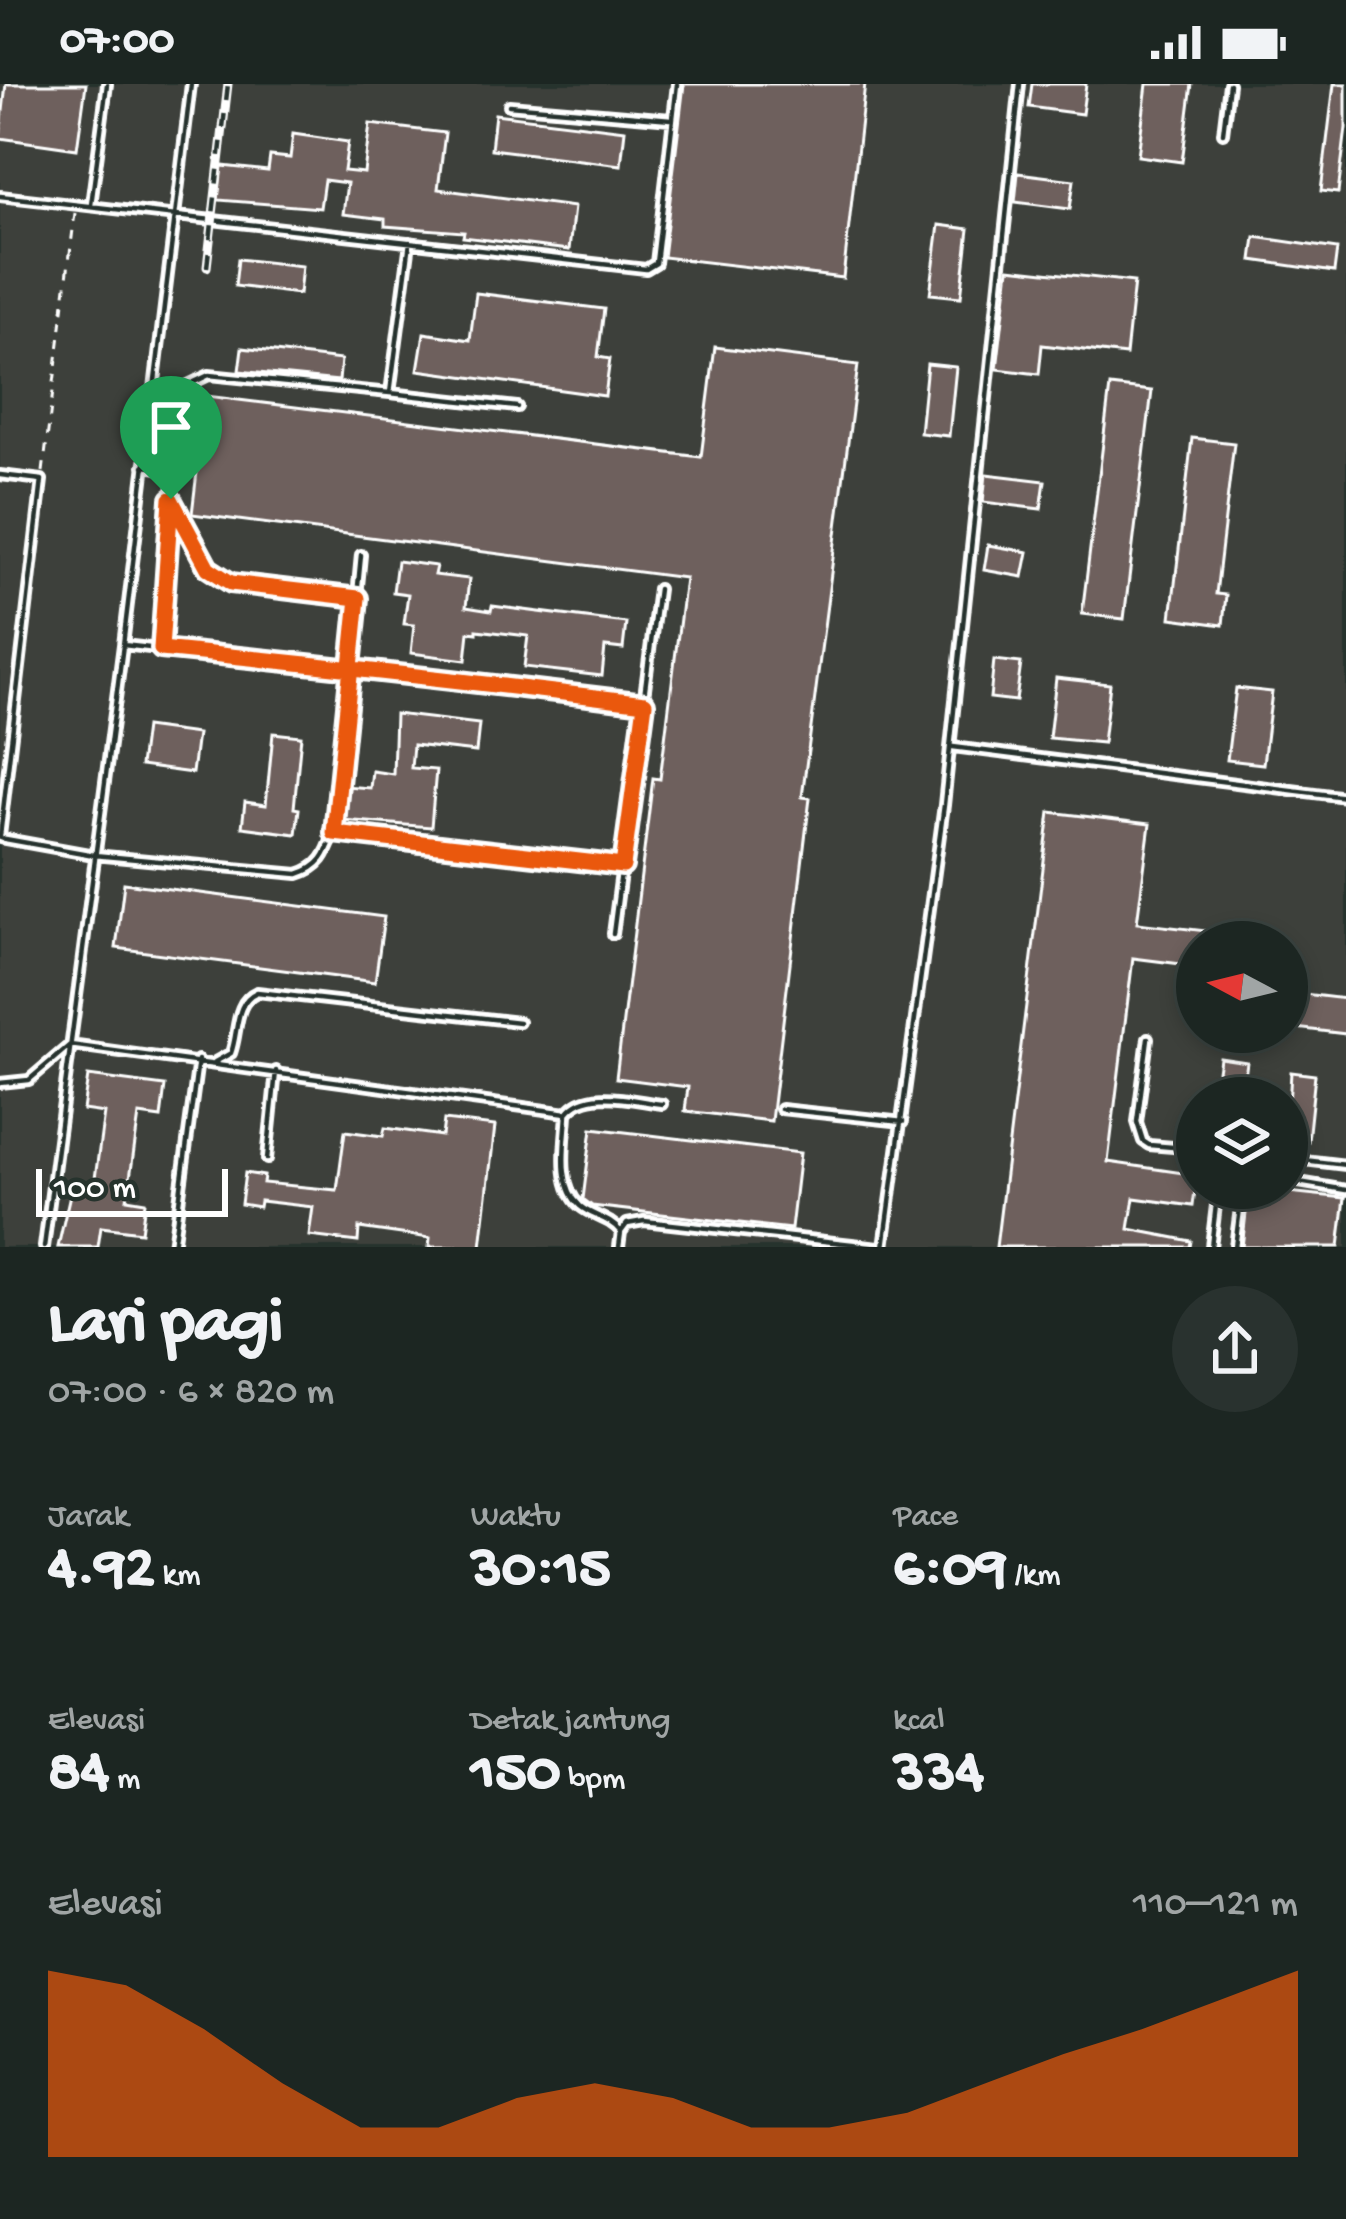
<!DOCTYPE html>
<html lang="id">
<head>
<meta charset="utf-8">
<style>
  :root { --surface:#1c2622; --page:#29322f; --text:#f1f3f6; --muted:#a0a5a5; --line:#3a4340; --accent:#ea580c }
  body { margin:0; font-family:"Gochi Hand",sans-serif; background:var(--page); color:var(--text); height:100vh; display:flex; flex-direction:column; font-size:45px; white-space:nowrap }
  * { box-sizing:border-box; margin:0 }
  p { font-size:39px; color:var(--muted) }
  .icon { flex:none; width:66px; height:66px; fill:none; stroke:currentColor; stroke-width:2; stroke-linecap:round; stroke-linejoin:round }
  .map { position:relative; height:1163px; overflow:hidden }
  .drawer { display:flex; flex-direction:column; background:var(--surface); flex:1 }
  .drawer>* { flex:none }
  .needle { width:78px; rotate:277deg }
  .fabs { position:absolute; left:1176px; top:837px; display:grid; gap:24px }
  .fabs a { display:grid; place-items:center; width:132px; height:132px; border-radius:50%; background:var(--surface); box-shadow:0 6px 18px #0003,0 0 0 3px var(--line); font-size:60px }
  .scale { position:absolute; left:36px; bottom:30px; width:192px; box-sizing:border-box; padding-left:12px; border:6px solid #fff; border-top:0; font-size:33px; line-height:42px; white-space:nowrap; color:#fff; -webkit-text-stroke:9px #26332d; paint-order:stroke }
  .pin { position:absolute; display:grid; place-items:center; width:102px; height:102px; color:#fff; margin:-123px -51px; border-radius:50% 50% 50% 0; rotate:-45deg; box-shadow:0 0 12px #0007 }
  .pin .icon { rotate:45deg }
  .round { display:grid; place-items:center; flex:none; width:126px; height:126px; border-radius:63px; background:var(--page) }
  .summary { display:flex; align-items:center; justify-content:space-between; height:204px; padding:0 48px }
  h1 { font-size:66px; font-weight:700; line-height:90px }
  .metrics { display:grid; grid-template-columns:repeat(3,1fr); gap:18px; height:204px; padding:12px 48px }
  .metrics div { display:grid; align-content:center }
  .metrics b { font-size:60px; font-weight:700 }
  .metrics small { font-size:33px; font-weight:400 }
  .metrics p { font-size:33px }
  .chart { height:336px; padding:24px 48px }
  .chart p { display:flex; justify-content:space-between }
  .chart svg { width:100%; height:216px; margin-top:12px; fill:var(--accent); opacity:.7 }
  .status { display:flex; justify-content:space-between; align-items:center; height:84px; padding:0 60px; background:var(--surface); direction:ltr }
  .status svg { height:33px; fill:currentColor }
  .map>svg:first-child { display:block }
</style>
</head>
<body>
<div class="status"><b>07:00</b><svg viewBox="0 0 49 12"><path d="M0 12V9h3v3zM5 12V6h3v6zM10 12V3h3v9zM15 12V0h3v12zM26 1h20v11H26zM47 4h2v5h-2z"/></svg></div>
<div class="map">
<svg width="1346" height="1163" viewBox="0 0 1346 1163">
  <rect width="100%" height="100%" fill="#26332d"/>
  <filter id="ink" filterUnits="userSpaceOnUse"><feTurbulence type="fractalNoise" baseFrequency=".00833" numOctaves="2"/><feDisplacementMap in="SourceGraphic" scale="24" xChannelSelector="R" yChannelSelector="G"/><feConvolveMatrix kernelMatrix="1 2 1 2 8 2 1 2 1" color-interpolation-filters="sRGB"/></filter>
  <g filter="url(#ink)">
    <path fill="#3c413b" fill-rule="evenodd" d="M0,0H1346V1163H0ZM1197,858H1287V948H1197ZM1197,1014H1287V1104H1197Z"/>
    <path fill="#6e615d" stroke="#fff" stroke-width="3" d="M6,0H86L77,65L0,54Z
      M684,0H865L843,194L663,173Z
      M1032,0H1086L1082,30L1029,23Z
      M1147,0H1192L1182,78L1138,72Z
      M1334,0H1346V44L1338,109L1321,107Z
      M495,30L625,46L621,81L491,65Z
      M370,40L445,49L438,105L574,123L569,166L463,153L464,148L385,142V135L343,130L347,99L324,96L320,124L218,116L222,82L268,87L270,72L290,74L293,50L348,58L344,87L364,89Z
      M1018,89L1074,96L1070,125L1015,118Z
      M939,141L969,145L961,213L930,210Z
      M1255,153L1337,165L1334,188L1252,176Z
      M238,175L302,182L299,210L235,202Z
      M1009,184L1134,198L1126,271L1042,261L1039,290L997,285Z
      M476,209L604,225L598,273L610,275L605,312L418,286L424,249L470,256Z
      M715,263L858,281L802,713L810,714L771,1037L685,1027L688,1003L616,994L653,694L660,695L685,494L192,430L206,312L701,373Z
      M242,264L341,276L339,297L239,287Z
      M927,280L956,283L949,352L920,349Z
      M1110,302L1152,307L1124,535L1082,530Z
      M1192,354L1234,359L1216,510L1226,511L1223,541L1171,534Z
      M986,390L1045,397L1041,425L983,418Z
      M988,461L1028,468L1023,493L984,486Z
      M397,477L436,482L434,491L469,495L466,523L491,527L492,522L626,539L623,565L605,563L602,592L524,583L528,552L477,546V549L469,548L466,576L411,569L414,541L404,540L408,510L393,508Z
      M994,576L1021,579L1016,617L990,614Z
      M1056,594L1110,600L1103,659L1049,654Z
      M1236,604L1272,608L1263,680L1227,676Z
      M395,630L479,640L476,668L413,661L411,684L436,686L431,743L342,736L345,702L370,704L372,687L393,690Z
      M145,643L197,650L192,689L140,682Z
      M273,649L301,652L294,724L299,725L296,750L242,743L245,718L266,721Z
      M1050,728L1150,740L1137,839L1241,851V858H1197V882L1133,874L1108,1078L1197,1091L1193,1122L1134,1114L1129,1145L1191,1157L1190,1163H996Z
      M124,799L384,833L375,898L116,864Z
      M1287,908L1346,915V950L1287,943Z
      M1220,974L1247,978L1242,1014H1214Z
      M1291,988L1315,991L1308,1057L1287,1055Z
      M88,992L165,1002L161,1034L139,1031L127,1115L145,1118L141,1148L101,1143L98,1163H58L71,1106L93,1109L104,1029L83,1026Z
      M444,1036L495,1042L481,1163H429L430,1154L359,1144L358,1158L309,1152L313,1123L260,1117L259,1123L241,1120L245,1089L264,1092L263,1099L337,1106L345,1047L383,1052L385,1044L442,1052Z
      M592,1044L800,1069L791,1145L592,1122L583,1115Z
      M1249,1104L1345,1114L1339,1163H1242Z"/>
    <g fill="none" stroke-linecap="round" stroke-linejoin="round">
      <defs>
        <path id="lane" d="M509,21L671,35
          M1223,49L1229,0
          M0,112L646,185L656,179L677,0
          M91,121L107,0
          M390,309L517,323
          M144,382L175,386
          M0,391L42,396L0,752
          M358,514L231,498L208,484L171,415L188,301L209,291L390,309L410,158
          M123,561L191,0
          M161,565L171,421
          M953,663L1346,713
          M334,749L621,782
          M0,754L94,771L298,790C321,783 326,771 334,749L361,471
          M613,850L658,505
          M1148,954L1137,1038L1143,1057L1149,1061L1197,1065
          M215,978L231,969C239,947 234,918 257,908L519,938
          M0,999L29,996L70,961L567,1029C566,1057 556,1100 580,1122C593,1133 609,1133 621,1148L619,1163
          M781,1025L903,1038
          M567,1029C587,1002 634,1017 662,1020
          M1287,1074L1346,1081
          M267,1075L276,987
          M1287,1096L1346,1106
          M621,1148L627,1140L644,1137L879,1163
          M44,1163L123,561L645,619
          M173,1163L198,976
          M884,1163L944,721L1020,0
          M1211,1163L1218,1104
          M1235,1163L1240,1124"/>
      </defs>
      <use href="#lane" stroke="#fff" stroke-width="14"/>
      <path stroke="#fff" stroke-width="3" stroke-dasharray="9 9" stroke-linecap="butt" d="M43,388L75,129"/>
      <use href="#lane" stroke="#26332d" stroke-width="4.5"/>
      <defs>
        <path id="rail" d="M207,183L228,0"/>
      </defs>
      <use href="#rail" stroke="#fff" stroke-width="9"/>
      <use href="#rail" stroke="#26332d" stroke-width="4.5" stroke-dasharray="14" stroke-linecap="butt"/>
    </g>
  </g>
  <g fill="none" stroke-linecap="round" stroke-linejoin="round" filter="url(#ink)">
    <defs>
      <path id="route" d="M171,415L208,484L231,499L358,514L334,749L623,782L645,619C484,599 322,581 161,565L171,415"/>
    </defs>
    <use href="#route" stroke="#fff" stroke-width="24"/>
    <use href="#route" stroke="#ea580c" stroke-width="15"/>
  </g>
</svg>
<div class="fabs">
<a><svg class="needle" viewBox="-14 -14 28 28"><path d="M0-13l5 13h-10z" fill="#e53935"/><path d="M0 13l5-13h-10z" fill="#a0a5a5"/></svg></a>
<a><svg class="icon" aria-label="layers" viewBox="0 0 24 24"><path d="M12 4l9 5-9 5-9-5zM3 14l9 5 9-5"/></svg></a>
</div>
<div class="scale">100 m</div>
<div class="pin" style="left:171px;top:415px;background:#1e9e55"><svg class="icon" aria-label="arrive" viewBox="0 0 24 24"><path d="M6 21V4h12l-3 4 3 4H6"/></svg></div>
</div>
<section class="drawer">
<div class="summary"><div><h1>Lari pagi</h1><p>07:00 · 6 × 820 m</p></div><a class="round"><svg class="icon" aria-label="share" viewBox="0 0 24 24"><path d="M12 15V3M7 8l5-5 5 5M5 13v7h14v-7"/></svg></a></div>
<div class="metrics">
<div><p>Jarak</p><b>4.92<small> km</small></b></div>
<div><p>Waktu</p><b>30:15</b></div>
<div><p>Pace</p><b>6:09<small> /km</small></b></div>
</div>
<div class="metrics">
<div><p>Elevasi</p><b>84<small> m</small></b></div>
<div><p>Detak jantung</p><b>150<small> bpm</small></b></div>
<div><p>kcal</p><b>334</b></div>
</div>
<div class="chart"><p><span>Elevasi</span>110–121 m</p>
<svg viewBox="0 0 160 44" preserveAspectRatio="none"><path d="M0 44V6L10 9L20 18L30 29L40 38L50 38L60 32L70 29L80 32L90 38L100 38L110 35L120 29L130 23L140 18L150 12L160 6V44z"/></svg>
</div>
</section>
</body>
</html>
